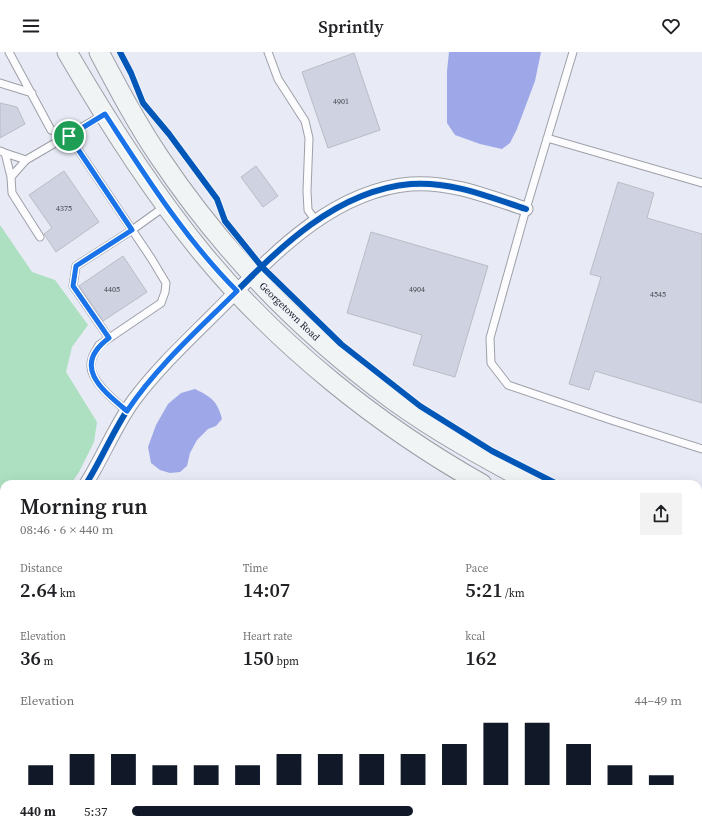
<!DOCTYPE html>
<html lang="en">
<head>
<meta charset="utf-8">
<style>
  :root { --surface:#fff; --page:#f2f2f2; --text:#202124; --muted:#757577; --accent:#111827 }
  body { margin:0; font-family:"Source Serif 4",serif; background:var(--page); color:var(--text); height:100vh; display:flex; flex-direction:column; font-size:15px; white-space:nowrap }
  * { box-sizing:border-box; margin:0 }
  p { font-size:13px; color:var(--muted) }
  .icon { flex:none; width:22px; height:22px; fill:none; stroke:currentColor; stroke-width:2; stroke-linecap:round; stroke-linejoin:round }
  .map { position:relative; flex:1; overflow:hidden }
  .sheet { position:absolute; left:0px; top:428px; width:702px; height:354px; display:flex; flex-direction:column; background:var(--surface); border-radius:12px 12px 0 0; box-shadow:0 4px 16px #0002 }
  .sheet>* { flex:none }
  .pin { position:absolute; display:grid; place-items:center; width:34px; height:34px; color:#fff; margin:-17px; border:2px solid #fff; border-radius:50%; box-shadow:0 1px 4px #0007 }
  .round { display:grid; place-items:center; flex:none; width:42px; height:42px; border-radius:0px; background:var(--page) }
  .overview { display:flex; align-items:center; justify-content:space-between; height:68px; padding:0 20px }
  h1 { font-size:22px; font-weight:600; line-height:30px }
  .stats { display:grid; grid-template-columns:repeat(3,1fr); gap:6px; height:68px; padding:4px 20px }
  .stats div { display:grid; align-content:center }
  .stats b { font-size:20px; font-weight:600 }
  .stats small { font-size:11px; font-weight:400 }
  .stats p { font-size:11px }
  .chart { height:112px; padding:8px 20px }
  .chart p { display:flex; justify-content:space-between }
  .chart svg { width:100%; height:72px; margin-top:4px; stroke:var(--accent); stroke-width:6 }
  ul { padding:0 20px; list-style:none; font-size:13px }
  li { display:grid; grid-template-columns:64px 48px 1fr; align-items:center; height:30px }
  li i { height:10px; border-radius:5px; background:var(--accent) }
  header { display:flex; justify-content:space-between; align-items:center; height:52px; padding:0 20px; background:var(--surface); font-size:18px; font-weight:600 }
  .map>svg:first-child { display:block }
</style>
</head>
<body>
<header><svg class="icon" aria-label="menu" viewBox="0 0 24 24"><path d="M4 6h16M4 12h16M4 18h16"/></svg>Sprintly<svg class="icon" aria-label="heart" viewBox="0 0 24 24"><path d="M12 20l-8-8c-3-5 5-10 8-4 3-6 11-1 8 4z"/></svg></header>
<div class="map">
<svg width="702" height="782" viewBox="0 0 702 782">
  <rect width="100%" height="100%" fill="#e8eaf5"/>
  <path fill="#ade0c1" d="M0,173L32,220L55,228L88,273L72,295L66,320L97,370L94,390L79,420L71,432H4V502L0,505Z"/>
  <path fill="#9ea8e8" d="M449,0H541L535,29L517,77L510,91L502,97L480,92L455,83L447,71V19Z
    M195,337C211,345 217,348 222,367L216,374L208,377L197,388L190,401L187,414L180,420L170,421L160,418L151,411L148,395L156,373L168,352L181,341Z"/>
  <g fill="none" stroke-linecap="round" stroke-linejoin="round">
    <path stroke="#9ea8e8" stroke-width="3.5" d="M698,700L702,698
      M458,782L467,778"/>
  </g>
  <path fill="#cfd2e1" stroke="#babcc5" d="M354,1L380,78L328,96L302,20Z
    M0,51L17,55L25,72L0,86Z
    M256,114L278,144L263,155L241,125Z
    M64,119L99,170L56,200L44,182L52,176L29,143Z
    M618,130L654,141L647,166L702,182V351L595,319L589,338L569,332L601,225L590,222Z
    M371,180L488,214L455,325L413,313L422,283L347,261Z
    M123,204L147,240L103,269L79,234Z"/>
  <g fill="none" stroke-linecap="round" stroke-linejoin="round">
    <defs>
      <path id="lane" d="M9,0L51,78L69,84L151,206L166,231L165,240L161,251L99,293C95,300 91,305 91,313C90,329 115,349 127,359
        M268,0L278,27L305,69L309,86L307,139L308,158L316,169
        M573,0L526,157L490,286L491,311L508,333L611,368L702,397
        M0,31L32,41
        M547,86L702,131
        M0,99L5,101L11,125L12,141L40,185
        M5,101L26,108L103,63
        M11,125L26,108
        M109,286L73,234L76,214L132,178L164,155"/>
      <path id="street" d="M86,432C103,405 115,374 134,348C157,317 187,289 214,262C269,207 329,139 411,132C451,129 489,145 526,157
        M0,514L4,512"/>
      <path id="secondary" d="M67,0C107,69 153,141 203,202C279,294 379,374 482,432
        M99,0C118,36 137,72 160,106C223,200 302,281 393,348C437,380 485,406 533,432
        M698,516L702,518
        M698,541L702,543"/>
      <path id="highway" d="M698,589L702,587
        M698,628L702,627
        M104,782L116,778
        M243,782L255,778"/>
    </defs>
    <use href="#lane" stroke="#9ea0a8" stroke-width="9"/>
    <use href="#street" stroke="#9ea0a8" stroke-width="15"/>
    <use href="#secondary" stroke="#9ea0a8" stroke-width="21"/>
    <use href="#highway" stroke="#a2afac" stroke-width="24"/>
    <use href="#lane" stroke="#fcfcfe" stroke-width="7"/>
    <use href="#street" stroke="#fcfcfe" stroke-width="13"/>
    <use href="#secondary" stroke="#f1f4f4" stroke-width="19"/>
    <use href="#highway" stroke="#d8e4dd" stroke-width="22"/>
    <defs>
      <path id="cycleway" d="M120,0L131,21L143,51L169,82L217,147L225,169L262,215L341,292L420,354L492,399L557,432
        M86,432C103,405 115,374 134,348C157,317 187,289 214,262C269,207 329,139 411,132C451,129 489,145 526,157"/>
    </defs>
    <use href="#cycleway" stroke="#f2f4fc" stroke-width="8"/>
    <use href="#cycleway" stroke="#0057b8" stroke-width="6"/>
  </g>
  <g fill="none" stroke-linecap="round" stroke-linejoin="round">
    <defs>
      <path id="route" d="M105,62C145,123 185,187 237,239C199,277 157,314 127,359C102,338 71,314 109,286L73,234L76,214L132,178L69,84Z"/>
    </defs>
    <use href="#route" stroke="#fff" stroke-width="8"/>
    <use href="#route" stroke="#1a73e8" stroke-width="5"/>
  </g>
  <g text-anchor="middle" stroke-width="3" stroke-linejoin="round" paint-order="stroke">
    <g font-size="8" fill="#464850">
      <text x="341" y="52">4901</text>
      <text x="64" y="159">4375</text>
      <text x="112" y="240">4405</text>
      <text x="417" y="240">4904</text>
      <text x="658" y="245">4545</text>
    </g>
    <g font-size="10" fill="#14161c" stroke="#f2f4fc">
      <text transform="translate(290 259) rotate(44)" y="4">Georgetown Road</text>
    </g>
  </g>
</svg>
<div class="pin" style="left:69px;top:84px;background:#1e9e55"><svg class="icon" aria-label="arrive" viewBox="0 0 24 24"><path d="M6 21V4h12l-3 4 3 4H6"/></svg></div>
<section class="sheet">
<div class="overview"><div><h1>Morning run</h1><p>08:46 · 6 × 440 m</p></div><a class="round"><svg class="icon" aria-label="share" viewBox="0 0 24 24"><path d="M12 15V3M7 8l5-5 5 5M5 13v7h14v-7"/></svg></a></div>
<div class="stats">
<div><p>Distance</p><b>2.64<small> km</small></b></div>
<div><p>Time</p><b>14:07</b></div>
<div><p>Pace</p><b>5:21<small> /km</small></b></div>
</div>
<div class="stats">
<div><p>Elevation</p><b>36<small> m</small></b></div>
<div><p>Heart rate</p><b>150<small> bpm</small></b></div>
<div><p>kcal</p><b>162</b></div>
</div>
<div class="chart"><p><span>Elevation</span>44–49 m</p>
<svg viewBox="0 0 160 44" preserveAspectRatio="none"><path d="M5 44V32M15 44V25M25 44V25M35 44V32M45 44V32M55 44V32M65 44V25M75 44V25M85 44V25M95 44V25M105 44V19M115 44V6M125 44V6M135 44V19M145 44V32M155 44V38"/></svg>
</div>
<ul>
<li><b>440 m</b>5:37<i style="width:51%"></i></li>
</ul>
</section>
</div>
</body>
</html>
